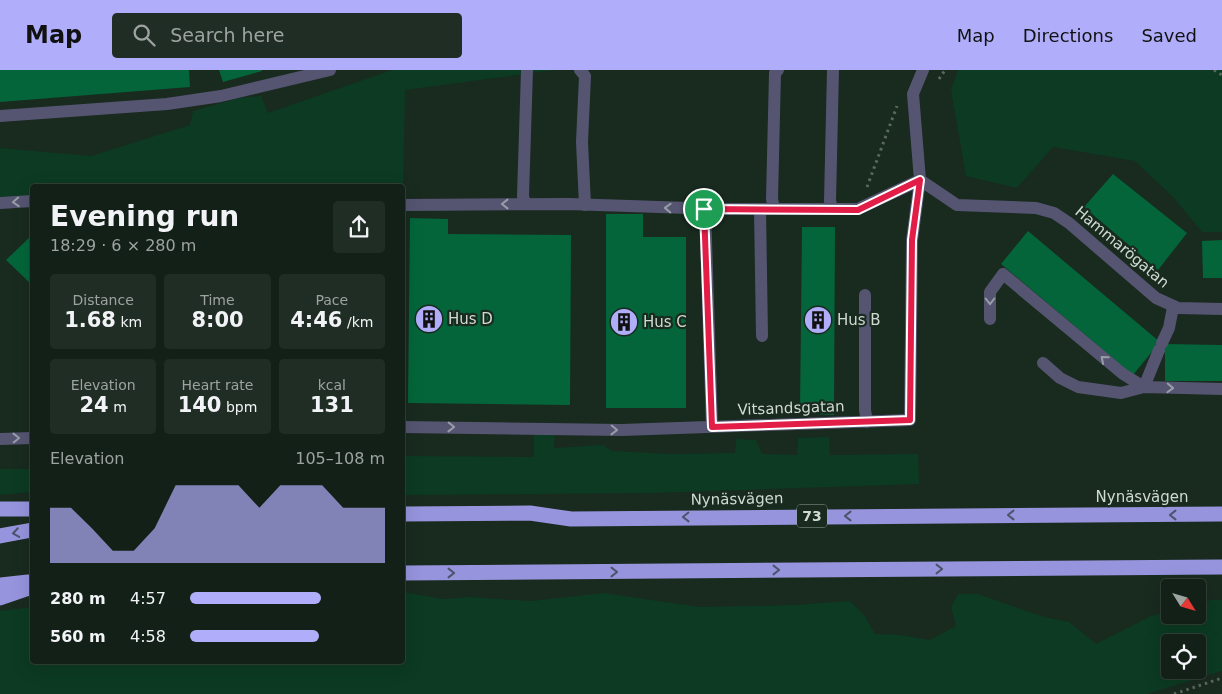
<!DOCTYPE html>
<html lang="en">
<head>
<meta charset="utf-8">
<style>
  :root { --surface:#132017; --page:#202d24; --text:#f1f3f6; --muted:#9da3a1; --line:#323e36; --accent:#b0aefa }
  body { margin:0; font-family:"DejaVu Sans",sans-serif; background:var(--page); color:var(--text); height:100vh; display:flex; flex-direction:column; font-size:19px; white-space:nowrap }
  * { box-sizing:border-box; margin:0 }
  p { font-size:16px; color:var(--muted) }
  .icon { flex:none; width:28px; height:28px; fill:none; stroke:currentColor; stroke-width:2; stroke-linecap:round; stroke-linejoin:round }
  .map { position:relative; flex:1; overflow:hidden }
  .sheet { position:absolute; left:30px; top:114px; width:375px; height:480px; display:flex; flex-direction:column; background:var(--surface); border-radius:5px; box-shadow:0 5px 20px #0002,0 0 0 1px var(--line) }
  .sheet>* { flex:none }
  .needle { width:32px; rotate:127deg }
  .buttons { position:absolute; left:1161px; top:509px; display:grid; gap:10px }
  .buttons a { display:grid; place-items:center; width:45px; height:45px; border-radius:5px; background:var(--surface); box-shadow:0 5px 20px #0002,0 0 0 1px var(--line); font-size:25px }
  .pin { position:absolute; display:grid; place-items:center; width:42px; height:42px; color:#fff; margin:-21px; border:2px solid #fff; border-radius:50%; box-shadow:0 1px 5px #0007 }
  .round { display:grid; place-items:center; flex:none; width:52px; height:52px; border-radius:5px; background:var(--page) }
  .summary { display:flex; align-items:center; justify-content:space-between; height:85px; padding:0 20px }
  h1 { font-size:28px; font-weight:800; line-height:38px }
  .figures { display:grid; grid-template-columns:repeat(3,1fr); gap:8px; height:85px; padding:5px 20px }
  .figures div { display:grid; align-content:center; border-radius:5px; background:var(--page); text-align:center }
  .figures b { font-size:21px; font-weight:800 }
  .figures small { font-size:14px; font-weight:400 }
  .figures p { font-size:14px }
  .chart { height:140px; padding:10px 20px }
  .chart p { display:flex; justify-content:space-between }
  .chart svg { width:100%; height:90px; margin-top:5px; fill:var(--accent); opacity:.7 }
  ul { padding:0 20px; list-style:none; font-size:16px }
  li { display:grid; grid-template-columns:80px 60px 1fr; align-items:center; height:38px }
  li i { height:12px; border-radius:6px; background:var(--accent) }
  header { display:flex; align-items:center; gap:30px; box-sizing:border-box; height:70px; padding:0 25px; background:var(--accent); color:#111 }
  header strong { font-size:24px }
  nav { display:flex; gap:28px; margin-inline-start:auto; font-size:18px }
  .search { width:350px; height:45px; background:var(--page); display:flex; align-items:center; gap:12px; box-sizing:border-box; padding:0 18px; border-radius:5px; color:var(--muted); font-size:19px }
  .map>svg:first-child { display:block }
</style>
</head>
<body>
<header>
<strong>Map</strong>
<div class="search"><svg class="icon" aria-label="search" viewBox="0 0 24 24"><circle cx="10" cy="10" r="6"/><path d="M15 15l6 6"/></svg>Search here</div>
<nav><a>Map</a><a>Directions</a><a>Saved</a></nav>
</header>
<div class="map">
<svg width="1222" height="624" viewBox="0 0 1222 624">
  <rect width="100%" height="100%" fill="#192a1f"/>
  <path fill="#0c3a22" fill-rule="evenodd" d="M392,0H555L405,20L403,129L402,116H32V125L0,127V78L91,86L190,55L193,41L239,28L261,26L268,43Z
    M958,0H1222V162H1202L1174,128L1135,91L1053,77L1017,118L966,106L951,20Z
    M534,364H555L554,378L603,375L612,381L671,384L735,383L736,369L756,370L762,384L797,385L798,368L829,367L830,385L918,384L919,414L653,423L403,425L402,386L534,387Z
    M0,399H32V422L0,425Z
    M403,522L442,529L469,527L531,531L604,523L699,537L796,535L850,531L865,546L875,564L900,565L930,570L956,556L951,537L958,524H978L1044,547L1069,552L1096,574L1151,546L1170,541V545H1198V534L1211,530H1222V601L1147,624H0V541L32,537V591H402ZM1170,572H1198V600H1170Z"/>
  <path fill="#04653a" d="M0,0H189L190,17L0,32Z
    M219,0H262V1L223,12Z
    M1113,104L1187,163L1158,200L1084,137Z
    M606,144H643V167H686V338H606Z
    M410,148L448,149V164L571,165L570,335L408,333Z
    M802,157H835L834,345L800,343Z
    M1028,161L1160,272L1165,274L1222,275V311H1165V283L1155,278L1133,305L1001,194Z
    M32,165V215L6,190Z
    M1222,170V208H1203L1202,171Z"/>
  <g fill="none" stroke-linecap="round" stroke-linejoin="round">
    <path stroke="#5a695f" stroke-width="3" stroke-dasharray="2.5 4" stroke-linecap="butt" d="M1214,0L1222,5
      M939,9L945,0
      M867,117L897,36
      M1174,624L1222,608"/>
    <path stroke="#555572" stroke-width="12" d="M580,0L585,6L582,72L585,135
      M0,46L167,34L221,26L330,0
      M920,110L957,135L1036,138L1054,143L1069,153L1156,228L1178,238L1222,239
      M0,133L32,131
      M525,134L523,126L527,0
      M402,135L569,134L719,139H858L920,110
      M832,138L830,131L833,0
      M705,139L712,357
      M760,139L762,266
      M774,139L772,129L775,3L778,0
      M865,225V340L867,352
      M990,249V222L1003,204L1123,304L1144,317L1159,280
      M1162,273L1169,258L1173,237
      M1043,293L1060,308L1078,317L1121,323L1144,317L1222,319
      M402,357L622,360L910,350L912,170L920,110L913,24L923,0
      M0,369L32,368"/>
    <path stroke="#9694dd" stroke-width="15" d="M0,439H32
      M402,444L530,443L571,449L1222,444
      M0,466L32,460
      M402,503L1222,497
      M0,515L28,512
      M0,528L32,517"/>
  </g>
  <defs><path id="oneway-chevron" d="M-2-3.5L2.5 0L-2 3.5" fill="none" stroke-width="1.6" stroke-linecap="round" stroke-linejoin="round" transform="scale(1.25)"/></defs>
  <g stroke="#989ea7">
    <use href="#oneway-chevron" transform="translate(16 132) rotate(176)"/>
    <use href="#oneway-chevron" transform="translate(505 134) rotate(180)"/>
    <use href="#oneway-chevron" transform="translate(668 138) rotate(-178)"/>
    <use href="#oneway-chevron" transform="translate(990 231) rotate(90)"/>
    <use href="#oneway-chevron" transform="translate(1104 289) rotate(-140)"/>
    <use href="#oneway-chevron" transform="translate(1170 318) rotate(2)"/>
    <use href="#oneway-chevron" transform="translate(451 357) rotate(1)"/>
    <use href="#oneway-chevron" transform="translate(614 360) rotate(1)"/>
    <use href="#oneway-chevron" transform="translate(16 368) rotate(-1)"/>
  </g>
  <g stroke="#4b546b">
    <use href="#oneway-chevron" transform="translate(1011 445) rotate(180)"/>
    <use href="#oneway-chevron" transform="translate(1173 445) rotate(180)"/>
    <use href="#oneway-chevron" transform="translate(848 446) rotate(180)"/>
    <use href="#oneway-chevron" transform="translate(686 447) rotate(179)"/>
    <use href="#oneway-chevron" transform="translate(16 463) rotate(171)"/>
    <use href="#oneway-chevron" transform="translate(939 499)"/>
    <use href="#oneway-chevron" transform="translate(776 500)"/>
    <use href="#oneway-chevron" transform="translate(614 502)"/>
    <use href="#oneway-chevron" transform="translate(451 503)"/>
  </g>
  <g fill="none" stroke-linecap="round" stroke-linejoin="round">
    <defs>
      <path id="route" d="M920,110L912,170L910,350L712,357L704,139L858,140Z"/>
    </defs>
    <use href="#route" stroke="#fff" stroke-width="10"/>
    <use href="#route" stroke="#e11d48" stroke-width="6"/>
  </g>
  <defs>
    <symbol id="building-disc" viewBox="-11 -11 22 22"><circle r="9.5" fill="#b0aefa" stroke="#192a1f"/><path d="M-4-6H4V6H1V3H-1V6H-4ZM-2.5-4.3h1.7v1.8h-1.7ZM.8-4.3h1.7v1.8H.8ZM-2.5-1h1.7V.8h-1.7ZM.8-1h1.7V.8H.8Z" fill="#111"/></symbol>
  </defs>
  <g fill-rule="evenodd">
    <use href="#building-disc" x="413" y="233" width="32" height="32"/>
    <use href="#building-disc" x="802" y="234" width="32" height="32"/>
    <use href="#building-disc" x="608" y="236" width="32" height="32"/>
  </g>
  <g text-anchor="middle" stroke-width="4.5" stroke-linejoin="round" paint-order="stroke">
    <rect fill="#192a1f" stroke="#98a59c" stroke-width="1" x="797" y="434.5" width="30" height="23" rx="4"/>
    <g font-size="14" font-weight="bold" fill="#cfdad2">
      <text x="812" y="451">73</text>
    </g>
    <g font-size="15" fill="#cfdad2" stroke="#192a1f">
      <text transform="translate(1122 177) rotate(40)" y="5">Hammarögatan</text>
      <text transform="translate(791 338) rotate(-2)" y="5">Vitsandsgatan</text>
      <text x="1142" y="432">Nynäsvägen</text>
      <text transform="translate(737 429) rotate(-1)" y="5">Nynäsvägen</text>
    </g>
    <g font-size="15" fill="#cfdad2" stroke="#192a1f" text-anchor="start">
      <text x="448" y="254">Hus D</text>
      <text x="837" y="255">Hus B</text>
      <text x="643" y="257">Hus C</text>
    </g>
  </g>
</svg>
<div class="buttons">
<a><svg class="needle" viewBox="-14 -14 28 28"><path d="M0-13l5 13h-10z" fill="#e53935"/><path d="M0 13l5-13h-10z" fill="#9da3a1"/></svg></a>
<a><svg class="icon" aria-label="locate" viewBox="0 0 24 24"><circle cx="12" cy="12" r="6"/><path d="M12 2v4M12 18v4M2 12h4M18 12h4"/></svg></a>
</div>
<div class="pin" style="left:704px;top:139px;background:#1e9e55"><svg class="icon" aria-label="arrive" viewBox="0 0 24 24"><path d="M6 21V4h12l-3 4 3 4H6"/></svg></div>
<section class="sheet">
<div class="summary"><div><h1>Evening run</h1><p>18:29 · 6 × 280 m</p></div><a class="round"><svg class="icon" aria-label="share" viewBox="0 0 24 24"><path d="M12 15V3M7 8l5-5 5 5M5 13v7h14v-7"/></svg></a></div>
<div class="figures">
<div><p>Distance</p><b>1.68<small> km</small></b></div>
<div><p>Time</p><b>8:00</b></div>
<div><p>Pace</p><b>4:46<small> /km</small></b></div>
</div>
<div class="figures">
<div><p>Elevation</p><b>24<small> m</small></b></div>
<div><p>Heart rate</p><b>140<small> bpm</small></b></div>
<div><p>kcal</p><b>131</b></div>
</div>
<div class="chart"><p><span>Elevation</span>105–108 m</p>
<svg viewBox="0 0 160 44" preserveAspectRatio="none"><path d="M0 44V17L10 17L20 27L30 38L40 38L50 27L60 6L70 6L80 6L90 6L100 17L110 6L120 6L130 6L140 17L150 17L160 17V44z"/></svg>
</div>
<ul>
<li><b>280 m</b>4:57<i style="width:67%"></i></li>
<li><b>560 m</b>4:58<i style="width:66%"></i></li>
</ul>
</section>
</div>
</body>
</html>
